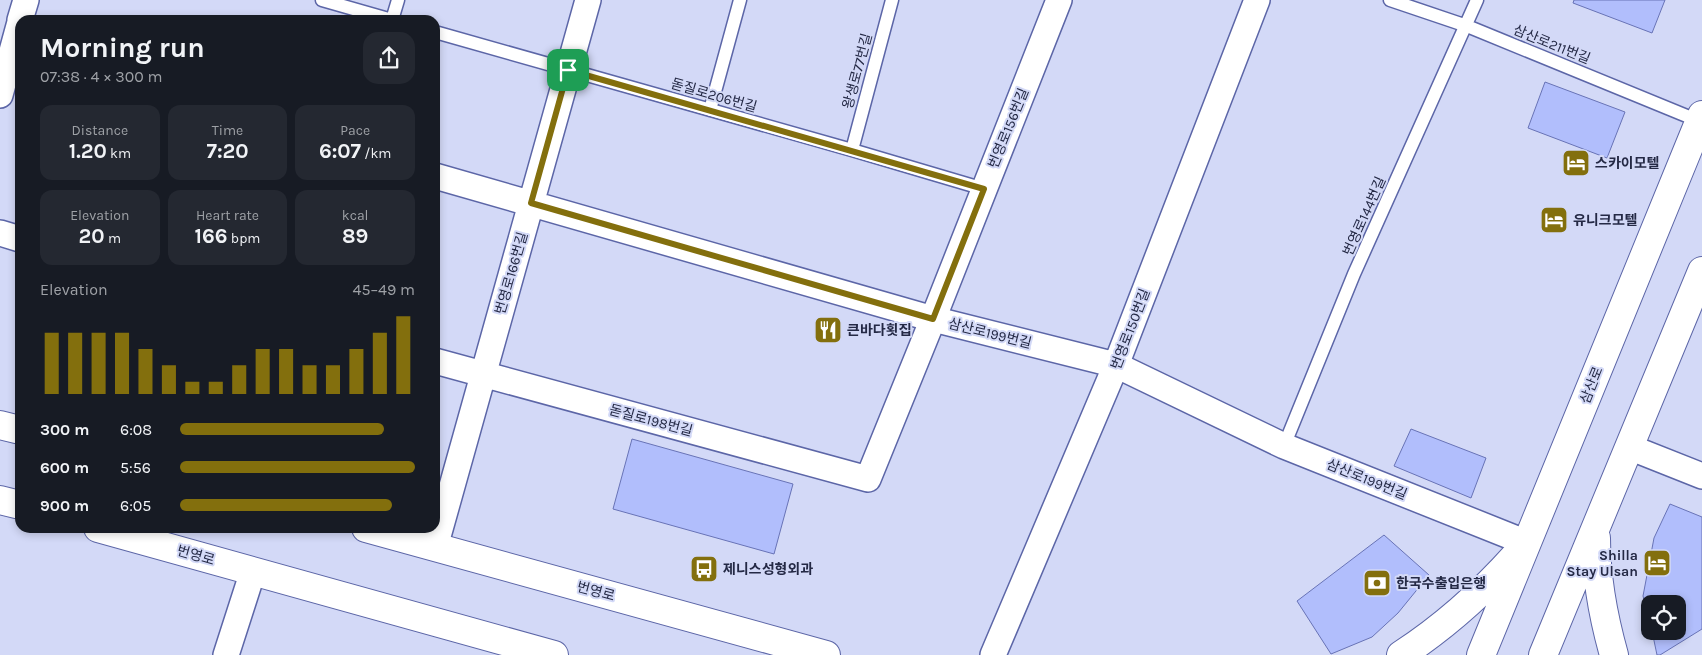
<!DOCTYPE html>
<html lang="en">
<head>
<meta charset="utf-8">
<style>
  :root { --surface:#171b24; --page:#242831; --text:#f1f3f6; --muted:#9ea1a6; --accent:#836f0d }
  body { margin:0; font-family:Karla,"Noto Sans KR",sans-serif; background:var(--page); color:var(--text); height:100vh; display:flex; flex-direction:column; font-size:19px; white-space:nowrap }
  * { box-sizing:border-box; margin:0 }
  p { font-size:16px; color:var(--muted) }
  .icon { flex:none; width:28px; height:28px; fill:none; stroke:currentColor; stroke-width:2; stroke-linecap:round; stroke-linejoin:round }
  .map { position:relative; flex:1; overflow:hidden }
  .panel { position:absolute; left:15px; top:15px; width:425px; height:518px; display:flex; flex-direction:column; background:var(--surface); border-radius:15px; box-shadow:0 2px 8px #0003 }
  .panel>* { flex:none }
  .tools { position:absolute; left:1641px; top:595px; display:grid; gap:10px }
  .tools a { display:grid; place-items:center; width:45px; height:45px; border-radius:10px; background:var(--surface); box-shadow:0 2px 8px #0003; font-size:25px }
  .pin { position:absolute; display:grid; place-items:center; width:42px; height:42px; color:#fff; margin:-21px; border-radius:10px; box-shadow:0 2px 8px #0006 }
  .round { display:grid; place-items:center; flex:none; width:52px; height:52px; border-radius:15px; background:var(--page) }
  .head { display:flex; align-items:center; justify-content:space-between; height:85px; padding:0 25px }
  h1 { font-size:28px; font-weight:700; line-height:38px }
  .metrics { display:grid; grid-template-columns:repeat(3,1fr); gap:8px; height:85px; padding:5px 25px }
  .metrics div { display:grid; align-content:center; border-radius:12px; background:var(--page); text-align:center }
  .metrics b { font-size:21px; font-weight:700 }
  .metrics small { font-size:14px; font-weight:400 }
  .metrics p { font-size:14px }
  .chart { height:140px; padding:10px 25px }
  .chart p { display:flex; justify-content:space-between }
  .chart svg { width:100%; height:90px; margin-top:5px; stroke:var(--accent); stroke-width:6 }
  ul { padding:0 25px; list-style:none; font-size:16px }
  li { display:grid; grid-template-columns:80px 60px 1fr; align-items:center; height:38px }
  li i { height:12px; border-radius:6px; background:var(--accent) }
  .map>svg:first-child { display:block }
</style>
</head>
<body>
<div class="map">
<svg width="1702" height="655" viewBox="0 0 1702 655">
  <rect width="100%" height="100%" fill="#d3d9f7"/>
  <path fill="#b1befc" stroke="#6873b6" d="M1574,0H1665L1652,33L1573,3Z
    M1545,82L1625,112L1607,158L1528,128Z
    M1411,429L1486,458L1471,498L1394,466Z
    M632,439L793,484L774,554L613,509Z
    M1670,504L1702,517V629L1660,655H1657L1652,631H1678V604H1650V624L1643,596L1654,538Z
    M1384,535L1429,575L1398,613L1372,637L1331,654L1297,601Z"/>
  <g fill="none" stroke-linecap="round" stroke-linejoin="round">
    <defs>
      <path id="service" d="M322,0L392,20
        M1390,0L1467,26L1699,121
        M392,20L398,0
        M435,32L852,150L984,189
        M710,110L740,0
        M852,150L892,0
        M1284,446L1354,274L1477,0"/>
      <path id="minor" d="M20,20L26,0
        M0,95L20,22
        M435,176L933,319L1116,365L1284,446L1527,543
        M0,233L20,239
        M435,361L868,479L933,319L1059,0
        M1629,447L1702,476
        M435,547L588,0
        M226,655L253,571
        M993,655L1116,365L1257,0"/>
      <path id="secondary" d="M0,425L20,430
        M0,500L20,505
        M98,528L554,655
        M366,528L826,655
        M1596,538C1596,579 1603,616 1614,655
        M1401,655C1444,627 1482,593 1516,555
        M1481,655L1702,115
        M1543,655L1702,271"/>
    </defs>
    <use href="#service" stroke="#5c66a7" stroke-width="15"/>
    <use href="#minor" stroke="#5c66a7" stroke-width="28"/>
    <use href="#secondary" stroke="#5c66a7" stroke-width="30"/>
    <use href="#service" stroke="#fff" stroke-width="12"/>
    <use href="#minor" stroke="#fff" stroke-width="25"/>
    <use href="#secondary" stroke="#fff" stroke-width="28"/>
  </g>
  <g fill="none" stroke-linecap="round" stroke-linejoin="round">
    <defs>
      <path id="route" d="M568,70L984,189L933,319L531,203Z"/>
    </defs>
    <use href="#route" stroke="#fff" stroke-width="10"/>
    <use href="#route" stroke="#836f0d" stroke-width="6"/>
  </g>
  <defs>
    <symbol id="hotel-square" viewBox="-11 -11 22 22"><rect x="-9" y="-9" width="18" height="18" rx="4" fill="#836f0d" stroke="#d3d9f7"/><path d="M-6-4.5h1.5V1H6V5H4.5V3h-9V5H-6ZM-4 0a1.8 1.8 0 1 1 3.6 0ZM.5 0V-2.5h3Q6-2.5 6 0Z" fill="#fff"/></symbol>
    <symbol id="restaurant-square" viewBox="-11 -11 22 22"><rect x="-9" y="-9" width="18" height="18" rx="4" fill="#836f0d" stroke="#d3d9f7"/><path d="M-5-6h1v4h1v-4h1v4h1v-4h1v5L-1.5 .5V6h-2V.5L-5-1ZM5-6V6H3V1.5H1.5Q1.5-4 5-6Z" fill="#fff"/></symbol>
    <symbol id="bus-square" viewBox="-11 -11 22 22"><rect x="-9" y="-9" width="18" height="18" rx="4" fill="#836f0d" stroke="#d3d9f7"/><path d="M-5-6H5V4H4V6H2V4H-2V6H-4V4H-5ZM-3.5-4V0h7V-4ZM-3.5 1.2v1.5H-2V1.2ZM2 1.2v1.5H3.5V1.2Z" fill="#fff"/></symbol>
    <symbol id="bank-square" viewBox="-11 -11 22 22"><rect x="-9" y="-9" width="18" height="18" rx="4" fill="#836f0d" stroke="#d3d9f7"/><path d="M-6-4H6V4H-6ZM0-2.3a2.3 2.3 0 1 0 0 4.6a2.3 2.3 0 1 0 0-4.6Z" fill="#fff"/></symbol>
  </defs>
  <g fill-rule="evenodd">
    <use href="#hotel-square" x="1560" y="147" width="32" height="32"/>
    <use href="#hotel-square" x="1538" y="204" width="32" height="32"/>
    <use href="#restaurant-square" x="812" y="314" width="32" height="32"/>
    <use href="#hotel-square" x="1641" y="547" width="32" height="32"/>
    <use href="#bus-square" x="688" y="553" width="32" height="32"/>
    <use href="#bank-square" x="1361" y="567" width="32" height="32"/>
  </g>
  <g text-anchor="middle" stroke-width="4" stroke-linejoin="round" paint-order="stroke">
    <g font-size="14" fill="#242945" stroke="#d3d9f7">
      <text transform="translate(1552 44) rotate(22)" y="5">삼산로211번길</text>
      <text transform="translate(857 71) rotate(-75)" y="5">왕생로77번길</text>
      <text transform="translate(714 95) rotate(16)" y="5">돋질로206번길</text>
      <text transform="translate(1008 128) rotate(-68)" y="5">번영로156번길</text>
      <text transform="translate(1364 216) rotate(-66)" y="5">번영로144번길</text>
      <text transform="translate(511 273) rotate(-74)" y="5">번영로166번길</text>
      <text transform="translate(1130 329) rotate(-69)" y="5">번영로150번길</text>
      <text transform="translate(990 333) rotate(14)" y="5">삼산로199번길</text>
      <text transform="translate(1591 385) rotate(-68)" y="5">삼산로</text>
      <text transform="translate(651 420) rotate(15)" y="5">돋질로198번길</text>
      <text transform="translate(1367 479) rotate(22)" y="5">삼산로199번길</text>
      <text transform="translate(196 555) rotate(16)" y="5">번영로</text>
      <text transform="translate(596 591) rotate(15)" y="5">번영로</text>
    </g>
    <g font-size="14" font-weight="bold" fill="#242945" stroke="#d3d9f7" text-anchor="start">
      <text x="1595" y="168">스카이모텔</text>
      <text x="1573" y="225">유니크모텔</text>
      <text x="847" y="335">큰바다횟집</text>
      <text x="1638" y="560" text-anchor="end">Shilla<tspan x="1638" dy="16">Stay Ulsan</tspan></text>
      <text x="723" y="574">제니스성형외과</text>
      <text x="1396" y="588">한국수출입은행</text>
    </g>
  </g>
</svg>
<div class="tools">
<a><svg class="icon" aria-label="locate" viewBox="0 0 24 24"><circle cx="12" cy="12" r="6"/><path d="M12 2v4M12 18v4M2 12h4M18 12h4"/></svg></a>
</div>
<div class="pin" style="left:568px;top:70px;background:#1e9e55"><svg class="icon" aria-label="arrive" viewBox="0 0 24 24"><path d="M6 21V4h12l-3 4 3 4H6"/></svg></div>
<section class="panel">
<div class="head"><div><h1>Morning run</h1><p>07:38 · 4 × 300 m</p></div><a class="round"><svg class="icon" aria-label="share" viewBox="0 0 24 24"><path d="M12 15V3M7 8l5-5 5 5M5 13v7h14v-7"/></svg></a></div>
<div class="metrics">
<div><p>Distance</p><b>1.20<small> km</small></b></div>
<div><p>Time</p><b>7:20</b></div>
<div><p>Pace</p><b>6:07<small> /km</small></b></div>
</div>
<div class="metrics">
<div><p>Elevation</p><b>20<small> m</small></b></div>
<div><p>Heart rate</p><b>166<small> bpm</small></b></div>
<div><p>kcal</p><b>89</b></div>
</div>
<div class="chart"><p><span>Elevation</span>45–49 m</p>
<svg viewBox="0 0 160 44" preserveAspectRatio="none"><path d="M5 44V14M15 44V14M25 44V14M35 44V14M45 44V22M55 44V30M65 44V38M75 44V38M85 44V30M95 44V22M105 44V22M115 44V30M125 44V30M135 44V22M145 44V14M155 44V6"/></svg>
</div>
<ul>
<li><b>300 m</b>6:08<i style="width:87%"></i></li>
<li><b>600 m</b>5:56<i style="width:100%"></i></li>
<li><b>900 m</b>6:05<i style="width:90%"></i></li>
</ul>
</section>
</div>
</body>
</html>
